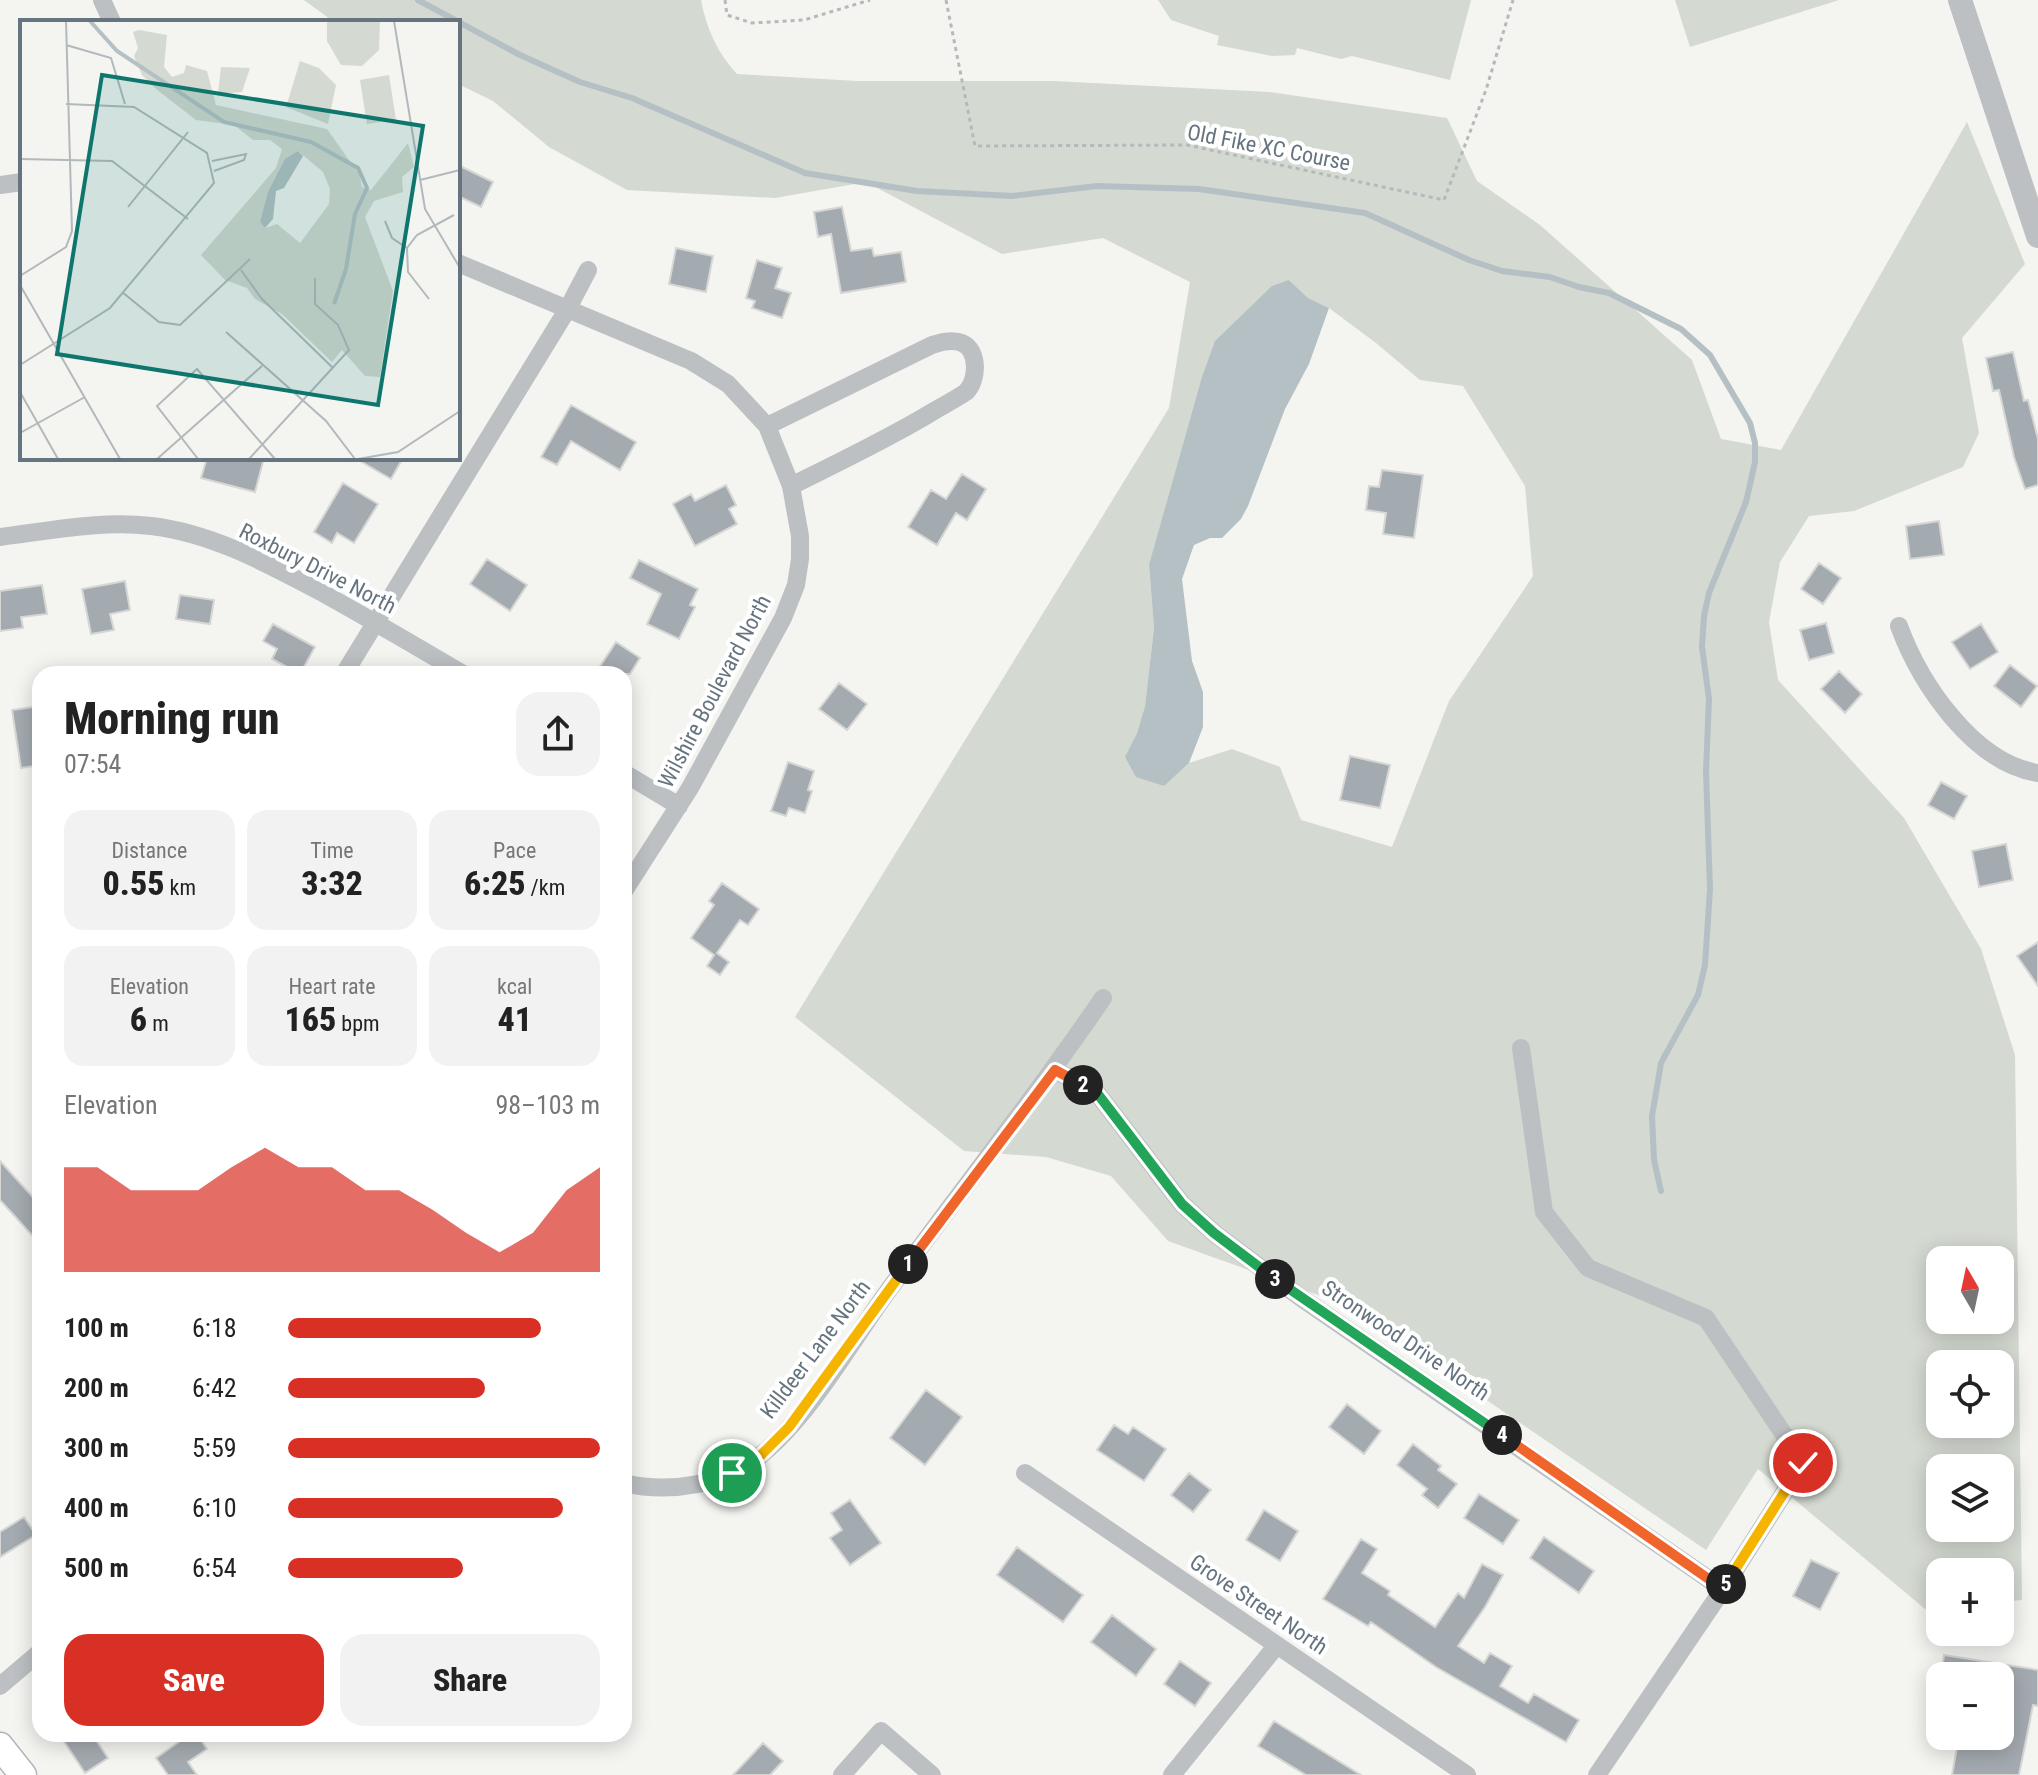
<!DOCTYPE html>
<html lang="en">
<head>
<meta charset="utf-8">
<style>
  :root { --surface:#fff; --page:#f2f2f2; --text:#222; --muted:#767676; --accent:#d93025 }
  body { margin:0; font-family:"Roboto Condensed",sans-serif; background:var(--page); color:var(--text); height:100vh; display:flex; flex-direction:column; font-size:30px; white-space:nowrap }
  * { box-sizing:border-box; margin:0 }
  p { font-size:26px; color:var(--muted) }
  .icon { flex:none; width:44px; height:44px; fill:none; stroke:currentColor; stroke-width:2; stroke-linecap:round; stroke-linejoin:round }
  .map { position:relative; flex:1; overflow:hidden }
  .side { position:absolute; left:32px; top:666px; width:600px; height:1076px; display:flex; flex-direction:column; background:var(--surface); border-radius:24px; box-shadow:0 4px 20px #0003 }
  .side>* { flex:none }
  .needle { width:52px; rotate:351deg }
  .fabs { position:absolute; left:1926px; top:1246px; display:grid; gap:16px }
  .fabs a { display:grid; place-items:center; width:88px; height:88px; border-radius:16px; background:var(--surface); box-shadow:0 4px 20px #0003; font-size:40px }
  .pin { position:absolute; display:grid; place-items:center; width:68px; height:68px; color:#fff; margin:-34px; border:4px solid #fff; border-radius:50%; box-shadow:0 2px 8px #0007 }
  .km { position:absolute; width:40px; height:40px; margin:-20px; border-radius:50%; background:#222; color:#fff; font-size:22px; line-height:40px; text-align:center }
  .round { display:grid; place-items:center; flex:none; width:84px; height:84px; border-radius:24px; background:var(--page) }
  .head { display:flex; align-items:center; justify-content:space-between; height:136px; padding:0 32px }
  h1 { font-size:44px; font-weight:800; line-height:60px }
  .stats { display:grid; grid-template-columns:repeat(3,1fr); gap:12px; height:136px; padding:8px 32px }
  .stats div { display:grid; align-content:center; border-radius:20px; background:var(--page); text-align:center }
  .stats b { font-size:34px; font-weight:800 }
  .stats small { font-size:22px; font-weight:400 }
  .stats p { font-size:22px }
  .chart { height:224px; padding:16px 32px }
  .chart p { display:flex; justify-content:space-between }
  .chart svg { width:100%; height:144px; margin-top:8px; fill:var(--accent); opacity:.7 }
  .button { display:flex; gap:16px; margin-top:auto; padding:16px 32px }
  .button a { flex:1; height:92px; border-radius:24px; background:var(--accent); color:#fff; font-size:32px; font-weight:800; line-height:92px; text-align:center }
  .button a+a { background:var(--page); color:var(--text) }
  ul { padding:0 32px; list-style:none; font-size:26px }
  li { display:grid; grid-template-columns:128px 96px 1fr; align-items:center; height:60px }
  li i { height:20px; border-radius:10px; background:var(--accent) }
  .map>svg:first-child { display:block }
</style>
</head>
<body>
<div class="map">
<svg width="2038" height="1775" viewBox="0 0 2038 1775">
  <rect width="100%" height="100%" fill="#f4f4f1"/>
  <path fill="#d4d9d1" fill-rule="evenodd" d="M304,0H701C706,28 718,54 737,74L857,81H1053L1270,92L1447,118L1477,181L1540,225L1692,360L1721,439L1781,450L1967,122L2025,264L1962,338L1979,433L1963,467L1854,511L1809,516L1780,562L1769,622L1778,680L1904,818L1981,949L2015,1055L2022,1600L2000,1602V1572H1940V1607L1925,1609L1758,1469L1706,1550L1349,1306L1168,1241L1111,1176L1046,1157L964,1151L795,1017L1169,408L1190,282L1103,238L1002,254L866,182L775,198L627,190L549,147L493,101L458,84V22H334ZM1289,280L1308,298L1329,308L1376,343L1420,380L1463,386L1525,486L1533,576L1449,701L1392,847L1301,820L1280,767L1232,749L1189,763L1163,786L1125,758L1137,733L1145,706L1154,628L1149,565ZM1940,1260H2000V1320H1940ZM1940,1364H2000V1424H1940ZM1940,1468H2000V1528H1940Z
    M1158,0H1471L1450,80L1352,56L1341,59L1297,48L1295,55L1272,56L1217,45L1219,36L1171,20Z
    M1675,0H1839L1690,47Z"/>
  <path fill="#b5c0c4" d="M1289,280L1308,298L1329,308L1309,364L1285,409L1248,506L1241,519L1222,538H1210L1194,545L1182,579L1192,661L1203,692V727L1189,763L1164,786L1136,777L1125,757L1137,733L1145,706L1154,628L1149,565L1202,377L1215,341L1272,286Z"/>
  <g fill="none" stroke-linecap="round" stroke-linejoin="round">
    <path stroke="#b5c0c4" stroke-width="6" d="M418,0L520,55L580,82L632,98L805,173L917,191L1012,196L1097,186L1199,189L1365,213L1469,260L1502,271L1550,277L1579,287L1609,293L1681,329L1710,355L1750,423L1755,443V462L1746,502L1709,593L1704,616L1702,647L1709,699L1706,771L1710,889L1705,965L1698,995L1661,1063L1652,1116L1654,1160L1661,1191"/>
  </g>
  <path fill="#a4abb0" stroke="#d6d6d4" stroke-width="2" d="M458,165L493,182L481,207L458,196Z
    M842,207L851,251L872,248L874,256L901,252L906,282L841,293L831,234L818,237L814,212Z
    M676,248L713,256L706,292L669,284Z
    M757,260L782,268L775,288L791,293L782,318L752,308L755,301L746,298Z
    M2013,352L2024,401L2028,400L2038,439V485L2025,489L2014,457L1999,390L1993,391L1986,358Z
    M571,405L636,442L620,470L571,441L557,465L541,457Z
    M207,458H264L255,492L201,478Z
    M355,458H403L391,479Z
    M1382,470L1423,475L1414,538L1383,534L1386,513L1366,510L1369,486L1379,487Z
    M962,474L986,489L967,520L956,513L937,545L908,527L931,490L946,499Z
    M343,483L378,504L354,543L337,533L332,543L314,532Z
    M726,485L736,505L729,509L737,524L695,546L673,504L691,494L695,501Z
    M1939,521L1944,555L1910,559L1906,526Z
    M487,559L527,585L510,611L470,584Z
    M639,560L698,589L690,605L695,607L679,639L647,624L661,594L630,578Z
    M1819,563L1841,578L1823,604L1801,589Z
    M125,581L130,610L110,614L114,630L91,634L82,589Z
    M42,585L47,614L21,617L23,628L0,631V591Z
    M180,595L214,600L210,624L176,619Z
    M1826,623L1834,653L1809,660L1800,630Z
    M273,624L315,647L300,674L272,659L277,649L263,641Z
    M1981,624L1998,652L1970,669L1952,642Z
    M616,642L640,658L630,674H595Z
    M2010,665L2037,686L2021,707L1994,686Z
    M1839,671L1862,694L1845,713L1821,689Z
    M839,683L867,704L847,730L819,709Z
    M40,706V765L21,768L12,710Z
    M1350,756L1390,765L1380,808L1340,800Z
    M788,762L814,771L808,790L812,791L805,813L789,808L786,816L771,811Z
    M1941,782L1967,796L1954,819L1928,805Z
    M2006,844L2013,880L1979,887L1972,851Z
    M722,883L759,909L748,925L740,920L717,953L729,962L720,975L707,966L714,955L691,938L714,905L709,901Z
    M2038,942V986L2017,956Z
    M0,1161L40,1205V1244L0,1200Z
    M926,1390L962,1417L925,1465L890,1438Z
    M1347,1404L1381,1431L1364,1454L1329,1427Z
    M1114,1425L1128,1434L1133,1427L1166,1449L1144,1481L1097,1450Z
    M1413,1444L1441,1466L1438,1470L1457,1484L1438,1508L1422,1495L1427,1489L1397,1465Z
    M1189,1473L1211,1490L1193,1512L1171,1495Z
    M1479,1494L1519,1520L1503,1544L1464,1518Z
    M850,1500L881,1543L850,1565L830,1538L842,1530L831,1513Z
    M1264,1510L1298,1531L1280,1561L1246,1540Z
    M24,1517L36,1535L0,1557V1532Z
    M1544,1537L1594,1571L1579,1593L1530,1558Z
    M1361,1539L1377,1549L1362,1573L1390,1591L1388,1595L1435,1627L1458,1593L1464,1598L1482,1564L1503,1575L1485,1607L1458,1646L1484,1663L1490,1653L1512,1666L1500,1686L1528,1703L1534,1694L1579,1720L1566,1742L1436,1667L1371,1622L1368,1626L1323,1599Z
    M1017,1547L1083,1595L1063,1622L997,1575Z
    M1811,1560L1839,1573L1820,1610L1793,1596Z
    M1112,1615L1156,1649L1136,1676L1091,1642Z
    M1944,1655L2038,1670V1706L2033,1705L2019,1775H1952L1959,1736H2000V1676H1941Z
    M1180,1661L1211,1683L1195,1706L1164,1684Z
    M1274,1721L1361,1775H1306L1258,1746Z
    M59,1734H92L108,1758L85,1773Z
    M190,1734H197L207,1749L188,1762L197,1775H168L156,1758Z
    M763,1743L783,1761L770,1775H733Z"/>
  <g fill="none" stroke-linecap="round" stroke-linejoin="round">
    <defs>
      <path id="secondary" d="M0,1746L23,1775"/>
    </defs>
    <use href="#secondary" stroke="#b1b5b9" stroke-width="29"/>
    <path stroke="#b6b9bb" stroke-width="3" stroke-dasharray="4 4" stroke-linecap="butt" d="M725,0L727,15L752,23L804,20L870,0
      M946,0L975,146L1187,145L1444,200L1486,90L1513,0"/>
    <path stroke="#bcc0c3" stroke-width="18" d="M102,0L112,22
      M0,185L22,182
      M458,263L691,361L728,384L767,426L791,486L800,536V559L796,585L783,618L690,788L624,891
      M767,426L932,345C941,342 953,339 962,343C979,350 978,381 966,392C956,399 944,405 934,411C888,439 839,462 791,486
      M0,537C49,531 102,520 151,526C212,533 268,564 321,592C369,619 416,646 463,674
      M1899,626C1920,683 1973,763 2038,773
      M344,674L567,310L588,270
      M624,773L679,806
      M1521,1048L1544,1212L1588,1268L1706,1318L1803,1463L1723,1589L1597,1775
      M1055,1070L1097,1093L1182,1204L1214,1233L1300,1297L1723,1589
      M1025,1473L1467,1775
      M624,1483C670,1494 725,1485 762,1454C811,1414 850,1343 888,1291C959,1193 1035,1098 1103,998
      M0,1686L40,1652
      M842,1775L881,1731L932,1775
      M1172,1775L1277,1645"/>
    <path stroke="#bcc0c3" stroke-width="24" d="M1960,0L2038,236"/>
    <use href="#secondary" stroke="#fff" stroke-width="26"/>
  </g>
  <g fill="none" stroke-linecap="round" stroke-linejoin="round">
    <defs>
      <path id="split-1" d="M732,1473L761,1455L789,1427L908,1264"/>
      <path id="split-2" d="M908,1264L1055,1070L1083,1085"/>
      <path id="split-3" d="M1083,1085L1097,1093L1182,1204L1214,1233L1275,1279"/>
      <path id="split-4" d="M1275,1279L1502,1435"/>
      <path id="split-5" d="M1502,1435L1723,1589L1726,1584"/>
      <path id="split-6" d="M1726,1584L1803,1463"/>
    </defs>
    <use href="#split-1" stroke="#fff" stroke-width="16"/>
    <use href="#split-2" stroke="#fff" stroke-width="16"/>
    <use href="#split-3" stroke="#fff" stroke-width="16"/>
    <use href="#split-4" stroke="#fff" stroke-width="16"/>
    <use href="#split-5" stroke="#fff" stroke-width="16"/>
    <use href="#split-6" stroke="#fff" stroke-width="16"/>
    <use href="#split-1" stroke="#f5b400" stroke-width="10"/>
    <use href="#split-2" stroke="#f0652b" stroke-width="10"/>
    <use href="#split-3" stroke="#22a559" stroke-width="10"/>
    <use href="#split-4" stroke="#22a559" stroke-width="10"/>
    <use href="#split-5" stroke="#f0652b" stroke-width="10"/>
    <use href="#split-6" stroke="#f5b400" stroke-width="10"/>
  </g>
  <g text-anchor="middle" stroke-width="8" stroke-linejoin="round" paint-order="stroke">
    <g font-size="22" fill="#66747f" stroke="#fff">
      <text transform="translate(1269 147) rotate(11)" y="8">Old Fike XC Course</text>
      <text transform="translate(318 568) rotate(27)" y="8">Roxbury Drive North</text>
      <text transform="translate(714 691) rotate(-62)" y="8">Wilshire Boulevard North</text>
      <text transform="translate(1406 1340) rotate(34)" y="8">Stronwood Drive North</text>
      <text transform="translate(815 1349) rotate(-53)" y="8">Killdeer Lane North</text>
      <text transform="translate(1259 1604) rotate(34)" y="8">Grove Street North</text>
    </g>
  </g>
  <g transform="translate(20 20)">
    <rect width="440" height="440" fill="#f4f4f1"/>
    <path d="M307,1H360L359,30L342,46L321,45L307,21ZM119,10L147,15L144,47L152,57L164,53L166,45L187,51L196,85L307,109L339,154L342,167L351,170L388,123L394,147L382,157L383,172L354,181L345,197L373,271L360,357L345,356L322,330L312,342L262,294L235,279L227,268L205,260L181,235L256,148L262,129L250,120H233L214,105L176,100L136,69L122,55L114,36L118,28L113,12ZM278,131L303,152L310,169L309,184L280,223L257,204L245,208L240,202L249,172ZM280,41L299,48L316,65L308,104L266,87ZM201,47L230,48L222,72L198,74ZM369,55L376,100L347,104L340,60Z" fill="#d4d9d1" fill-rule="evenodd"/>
    <path d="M278,131L283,136L264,168L256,171L253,199L245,208L240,202L248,172L265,139Z" fill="#b5c0c4"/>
    <path fill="none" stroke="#b5c0c4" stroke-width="4" d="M70,1L97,31L204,102L291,122L338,148L347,168L335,194L326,249L314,284"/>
    <path fill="none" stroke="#b2b9bc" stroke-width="2" d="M374,1L405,189L440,248M46,25L91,38L105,84M0,139L92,141L168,199M192,141L226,134L224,140L194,151M400,160L440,150M108,187L168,112M365,201L372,218L387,228M221,250L242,279L313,348M0,256L46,227L52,211L46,1M0,265L100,439M102,272L139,302L160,305L230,239M409,279L388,252L387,228L397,215L434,195M206,312L306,401L335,439M0,345L90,288L194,163L187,133L114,87L46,84M0,372L38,439M0,413L65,377M137,439L242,346M178,439L137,386L177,349L255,439M229,439L329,330L318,305L295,284V258M338,439L378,432L440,391"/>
    <path fill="#0f766e" fill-opacity="0.15" stroke="#0f766e" stroke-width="4" d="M82,55L403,106L358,385L37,334Z"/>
    <rect width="440" height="440" fill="none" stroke="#66747f" stroke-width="4"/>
  </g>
</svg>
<div class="fabs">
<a><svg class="needle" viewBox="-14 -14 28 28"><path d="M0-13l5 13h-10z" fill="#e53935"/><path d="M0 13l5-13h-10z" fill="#767676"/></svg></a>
<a><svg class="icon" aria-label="locate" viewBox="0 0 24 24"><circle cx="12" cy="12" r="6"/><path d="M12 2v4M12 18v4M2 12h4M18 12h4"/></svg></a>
<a><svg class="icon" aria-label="layers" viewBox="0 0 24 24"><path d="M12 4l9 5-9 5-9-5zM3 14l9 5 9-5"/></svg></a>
<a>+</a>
<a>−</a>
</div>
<div class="pin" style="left:732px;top:1473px;background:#1e9e55"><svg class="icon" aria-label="arrive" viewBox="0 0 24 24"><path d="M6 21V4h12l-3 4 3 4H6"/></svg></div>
<div class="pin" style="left:1803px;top:1463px;background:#d93025"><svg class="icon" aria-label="check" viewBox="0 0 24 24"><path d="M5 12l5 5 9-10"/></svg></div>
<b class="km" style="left:908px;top:1264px">1</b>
<b class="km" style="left:1083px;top:1085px">2</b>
<b class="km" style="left:1275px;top:1279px">3</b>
<b class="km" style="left:1502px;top:1435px">4</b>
<b class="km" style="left:1726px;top:1584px">5</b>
<section class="side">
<div class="head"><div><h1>Morning run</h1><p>07:54</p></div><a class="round"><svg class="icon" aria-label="share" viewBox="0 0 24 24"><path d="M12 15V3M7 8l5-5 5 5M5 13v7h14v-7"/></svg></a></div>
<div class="stats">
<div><p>Distance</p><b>0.55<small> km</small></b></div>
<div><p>Time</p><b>3:32</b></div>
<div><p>Pace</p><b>6:25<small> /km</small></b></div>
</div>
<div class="stats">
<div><p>Elevation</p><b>6<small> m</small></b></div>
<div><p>Heart rate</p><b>165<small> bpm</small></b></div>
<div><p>kcal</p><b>41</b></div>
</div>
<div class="chart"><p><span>Elevation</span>98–103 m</p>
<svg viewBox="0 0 160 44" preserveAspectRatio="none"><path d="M0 44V12L10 12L20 19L30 19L40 19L50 12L60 6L70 12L80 12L90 19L100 19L110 25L120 32L130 38L140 32L150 19L160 12V44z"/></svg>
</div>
<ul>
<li><b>100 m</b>6:18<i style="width:81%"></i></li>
<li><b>200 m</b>6:42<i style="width:63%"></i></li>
<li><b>300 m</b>5:59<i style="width:100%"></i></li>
<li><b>400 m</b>6:10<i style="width:88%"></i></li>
<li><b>500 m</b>6:54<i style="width:56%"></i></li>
</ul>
<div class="button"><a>Save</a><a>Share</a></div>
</section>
</div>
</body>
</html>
